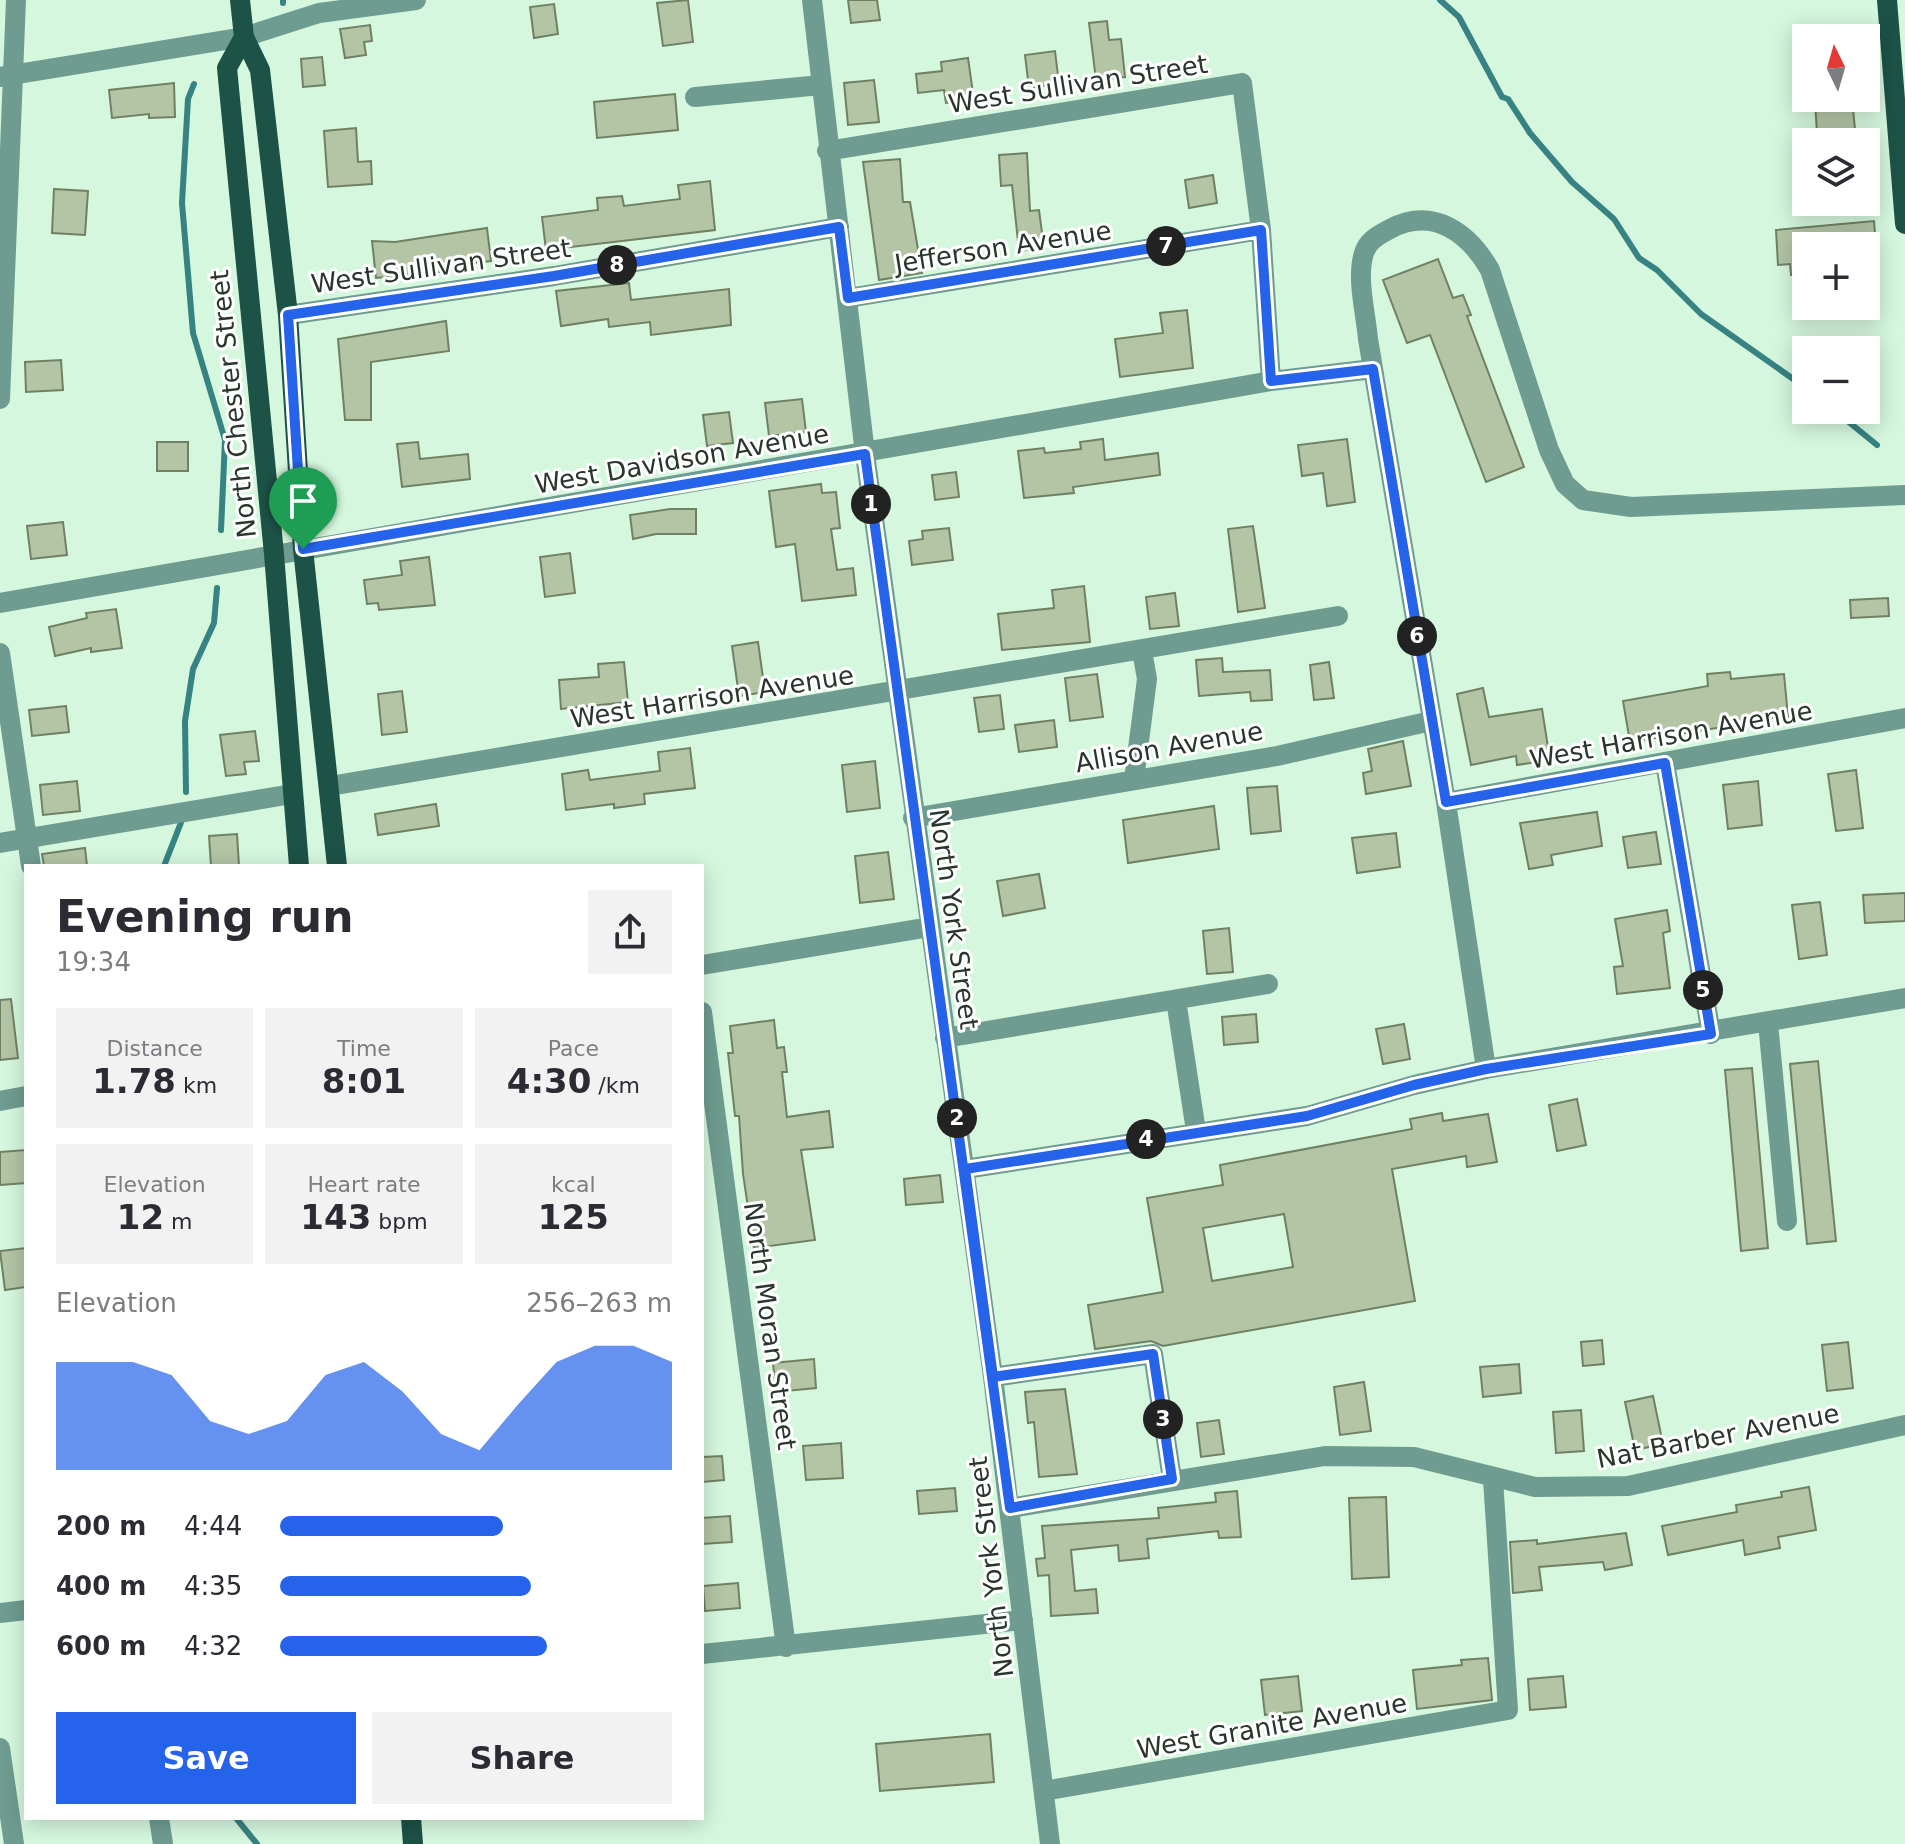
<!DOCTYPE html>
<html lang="en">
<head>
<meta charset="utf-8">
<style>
  :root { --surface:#fff; --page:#f2f2f3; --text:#2b2b33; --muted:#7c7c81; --accent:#2563eb }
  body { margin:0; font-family:"DejaVu Sans",sans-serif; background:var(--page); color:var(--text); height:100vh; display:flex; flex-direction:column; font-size:30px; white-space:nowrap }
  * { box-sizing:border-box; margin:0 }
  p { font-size:26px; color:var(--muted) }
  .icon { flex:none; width:44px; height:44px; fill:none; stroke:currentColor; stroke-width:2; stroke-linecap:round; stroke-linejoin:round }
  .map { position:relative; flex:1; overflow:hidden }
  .side { position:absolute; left:24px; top:864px; width:680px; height:956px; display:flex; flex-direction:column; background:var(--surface); border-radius:0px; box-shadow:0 4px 20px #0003 }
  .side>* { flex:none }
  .needle { width:52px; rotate:355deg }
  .buttons { position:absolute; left:1792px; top:24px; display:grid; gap:16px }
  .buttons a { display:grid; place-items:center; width:88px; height:88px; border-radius:0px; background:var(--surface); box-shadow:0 4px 20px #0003; font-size:40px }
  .pin { position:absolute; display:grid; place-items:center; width:68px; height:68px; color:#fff; margin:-82px -34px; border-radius:50% 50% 50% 0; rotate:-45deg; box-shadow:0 0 8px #0007 }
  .pin .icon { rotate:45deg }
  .km { position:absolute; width:40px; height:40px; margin:-20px; border-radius:50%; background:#222; color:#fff; font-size:22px; line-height:40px; text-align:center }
  .round { display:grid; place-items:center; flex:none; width:84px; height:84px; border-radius:0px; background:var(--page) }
  .overview { display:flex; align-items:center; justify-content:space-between; height:136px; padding:0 32px }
  h1 { font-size:44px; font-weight:800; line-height:60px }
  .figures { display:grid; grid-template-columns:repeat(3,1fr); gap:12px; height:136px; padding:8px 32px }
  .figures div { display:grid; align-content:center; border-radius:0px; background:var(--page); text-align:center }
  .figures b { font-size:34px; font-weight:800 }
  .figures small { font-size:22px; font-weight:400 }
  .figures p { font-size:22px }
  .chart { height:224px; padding:16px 32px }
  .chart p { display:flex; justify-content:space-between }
  .chart svg { width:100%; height:144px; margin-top:8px; fill:var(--accent); opacity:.7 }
  .primary-button { display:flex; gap:16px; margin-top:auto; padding:16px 32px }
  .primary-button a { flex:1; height:92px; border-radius:0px; background:var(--accent); color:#fff; font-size:32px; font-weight:800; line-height:92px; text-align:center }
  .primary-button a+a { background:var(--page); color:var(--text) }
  ul { padding:0 32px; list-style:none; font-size:26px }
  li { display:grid; grid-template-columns:128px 96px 1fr; align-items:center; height:60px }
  li i { height:20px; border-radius:10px; background:var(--accent) }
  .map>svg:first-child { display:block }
</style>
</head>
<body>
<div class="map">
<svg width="1905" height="1844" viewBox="0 0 1905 1844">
  <rect width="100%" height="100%" fill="#d5f7de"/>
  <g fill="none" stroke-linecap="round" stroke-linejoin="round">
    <path stroke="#378282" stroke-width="6" d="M1440,0L1459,17L1502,97L1508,99L1530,133L1572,182L1614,219L1639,258L1657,270L1701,314L1806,388
      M283,3V0
      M194,84L188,99L182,203L193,333L225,440L221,530
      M1834,410L1877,445
      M186,792L185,721L193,669L214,623L217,588
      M164,866L182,820
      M236,1818L257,1844"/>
  </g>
  <path fill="#b3c5a5" stroke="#708163" stroke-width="2" fill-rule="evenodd" d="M688,0L693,42L663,46L657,3Z
    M848,0H877L880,20L851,23Z
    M554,4L558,34L534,38L530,7Z
    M1107,21L1109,40L1121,39L1125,77L1096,80L1089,23Z
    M370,25L372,41L364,42L366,55L345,58L340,29Z
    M1055,51L1059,84L1029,88L1025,55Z
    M322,57L325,85L303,87L301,59Z
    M968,58L974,100L946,103L944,90L918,93L916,74L942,71L941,62Z
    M874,80L879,122L848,125L844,83Z
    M174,83L175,117L149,118V114L112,118L109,90Z
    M675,94L678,130L597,138L594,102Z
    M1852,99L1855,129L1817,133L1815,102Z
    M356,128L358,162L371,161L372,184L328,187L324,131Z
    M1027,153L1030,211L1039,210L1044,248L1019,251L1012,185L1001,186L999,155Z
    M900,159L903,202H910L922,273L879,280L863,162Z
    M1213,175L1217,203L1189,208L1185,180Z
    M710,181L715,230L546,250L542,217L598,210L597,198L622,196L624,206L680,199L678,185Z
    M54,189L88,191L85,235L52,233Z
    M1874,221L1876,246H1806V274L1791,275L1790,264L1778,265L1776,230Z
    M487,228L491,261L447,266L448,271L376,278L372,241L395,242Z
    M1438,259L1453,298L1463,295L1471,315L1467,316L1524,467L1486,482L1430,335L1407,343L1383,280Z
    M629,283L631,300L729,289L731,325L651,335L650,322L609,327L608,319L561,326L556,291Z
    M1187,310L1193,368L1120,377L1115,339L1163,333L1160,313Z
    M446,321L449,351L371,362V420H345L338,339Z
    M61,360L63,390L26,392L25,362Z
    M802,399L806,432L769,436L765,403Z
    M729,412L733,443L707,446L703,415Z
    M1103,439L1105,460L1158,453L1160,475L1073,487L1074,493L1024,498L1018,451L1044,448L1045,453L1081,449L1080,442Z
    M1347,439L1355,502L1327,506L1323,473L1302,476L1298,445Z
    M157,442H188V471H157Z
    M418,442L420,459L468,454L470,479L402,487L397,444Z
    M956,472L959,497L935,500L932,475Z
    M821,484L822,493L836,492L840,528L831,529L837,570L853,568L856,595L802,601L795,544L776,547L769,491Z
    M670,509H696V534H656L633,539L630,515Z
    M63,522L67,555L31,559L27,526Z
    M1253,526L1265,608L1238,612L1228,529Z
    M949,528L953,560L912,565L909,541L923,539L922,531Z
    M570,553L575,593L545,597L540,557Z
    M429,557L435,605L379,610L378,603L367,604L364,580L402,575L400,561Z
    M1084,586L1090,642L1002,650L998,614L1054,608L1052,590Z
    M1175,593L1179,626L1150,629L1146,597Z
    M1888,598L1889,616L1851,618L1850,600Z
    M116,609L122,648L91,652V648L55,656L49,627L87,618L86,613Z
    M758,642L765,692L739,696L732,646Z
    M1222,658L1223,672L1270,670L1272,700L1251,701L1250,692L1199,696L1196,660Z
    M624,662L628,702L561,709L559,680L599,677L598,664Z
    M1329,662L1334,698L1314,700L1310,665Z
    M1730,672L1731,679L1784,674L1788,717L1734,721L1735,725L1630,742L1623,701L1708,686L1707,674Z
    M1097,674L1103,717L1070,721L1065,678Z
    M1483,688L1489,717L1542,709L1550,760L1517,765L1516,756L1471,765L1457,694Z
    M402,691L407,732L382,735L378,694Z
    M1000,695L1004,729L979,732L974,698Z
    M66,706L69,732L32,736L29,710Z
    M1054,720L1057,747L1019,752L1015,725Z
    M255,731L259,761L244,762L246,774L226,776L220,735Z
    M1403,741L1411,786L1366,794L1363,773L1372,771L1368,749Z
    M690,748L695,788L644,794L645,804L614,808V804L566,810L562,774L588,770L590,780L660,771L658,752Z
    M875,761L880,808L847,812L842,765Z
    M1856,770L1863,828L1836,831L1828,774Z
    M77,781L80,811L43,815L40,785Z
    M1758,781L1762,825L1728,829L1723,785Z
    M1277,786L1281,831L1251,834L1247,788Z
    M436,804L439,826L378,835L375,814Z
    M1214,806L1219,849L1128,863L1123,820Z
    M1597,812L1602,846L1551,855L1553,865L1529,869L1520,823Z
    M1656,832L1661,864L1628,868L1623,837Z
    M1396,833L1400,867L1357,873L1352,838Z
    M237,834L239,866H211L209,836Z
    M85,848L87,866H44L42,854Z
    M888,852L894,899L860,903L855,856Z
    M1039,874L1045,908L1003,916L997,881Z
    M1905,893V921L1865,923L1863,895Z
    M1820,902L1827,955L1799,959L1792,905Z
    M1667,910L1670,931L1663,933L1670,988L1617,994L1614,967L1623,966L1615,919Z
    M1229,928L1233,972L1207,974L1203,931Z
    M11,999L18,1058L0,1060V1000Z
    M1256,1014L1258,1042L1224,1045L1222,1017Z
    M774,1020L777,1048L784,1047L787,1072H782L787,1117L829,1111L833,1147L801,1150L815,1240L754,1248L743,1174L739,1116H735L728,1053H733L730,1026Z
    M1404,1024L1410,1059L1383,1064L1376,1029Z
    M1818,1061L1836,1241L1807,1244L1790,1064Z
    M1752,1068L1768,1248L1741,1251L1725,1070Z
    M1577,1099L1586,1145L1557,1151L1549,1105Z
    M1442,1113L1443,1121L1488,1114L1497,1162L1467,1167L1466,1156L1392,1169L1415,1301L1163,1346L1151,1341L1095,1349L1088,1305L1163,1292L1147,1198L1223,1185L1220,1165L1412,1129L1410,1119ZM1284,1214L1293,1267L1212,1281L1203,1228Z
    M26,1150V1183L0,1185V1152Z
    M940,1175L943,1202L906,1205L904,1179Z
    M26,1248V1287L5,1290L0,1251Z
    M1602,1340L1604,1364L1583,1366L1581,1342Z
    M1848,1342L1853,1388L1827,1391L1822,1345Z
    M814,1359L816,1388L776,1392L773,1363Z
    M1519,1364L1521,1393L1483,1397L1480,1367Z
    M1364,1382L1371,1431L1340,1435L1334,1387Z
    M1065,1389L1077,1474L1039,1477L1034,1422L1028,1423L1025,1392Z
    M1653,1396L1663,1444L1635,1450L1625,1402Z
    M1581,1410L1584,1451L1556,1453L1553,1412Z
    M1219,1420L1224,1454L1201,1457L1197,1423Z
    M841,1443L843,1478L806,1480L803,1446Z
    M722,1456L724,1480L702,1482V1457Z
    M1809,1487L1816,1530L1778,1537L1780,1548L1745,1555L1743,1540L1668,1555L1662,1526L1737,1512L1736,1505L1782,1497L1781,1492Z
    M955,1488L957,1511L919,1514L917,1491Z
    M1237,1491L1241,1537L1219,1538L1218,1531L1147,1539L1149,1558L1119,1561L1118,1545L1071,1550L1075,1591L1096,1589L1098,1613L1051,1616L1049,1575L1038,1576L1036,1559L1045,1558L1042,1526L1159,1518L1158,1508L1216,1502L1215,1493Z
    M1386,1497L1389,1577L1352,1579L1349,1498Z
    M730,1516L732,1542L702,1544V1518Z
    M1626,1533L1632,1565L1605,1570L1603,1562L1539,1567L1542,1590L1513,1593L1510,1542L1537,1540V1544Z
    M738,1583L740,1608L705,1611L703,1586Z
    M1488,1658L1492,1700L1417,1709L1413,1670L1462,1665L1461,1660Z
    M1298,1676L1302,1711L1265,1715L1261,1680Z
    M1563,1676L1566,1707L1530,1710L1528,1679Z
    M990,1734L994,1782L880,1791L876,1744Z"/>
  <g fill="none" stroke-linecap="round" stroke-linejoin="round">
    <path stroke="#6f9c90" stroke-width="20" d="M812,0L865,454L993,1377L1050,1844
      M0,77L244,37L319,13L416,0
      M695,97L821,85
      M827,151L1242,83L1261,230L1271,381
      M848,298L1261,230
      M288,315L554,276L839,227
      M0,399L16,0
      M0,603L1271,381L1373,369
      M0,653L31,866
      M1665,763L1711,1034
      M1134,780L1147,679L1142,651
      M330,786L1338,616
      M1446,802L1905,718
      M913,818L1277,756L1431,721
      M0,843L292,794
      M702,965L930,927
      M1176,1000L1196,1131
      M702,1012L786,1647
      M1768,1023L1787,1221
      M945,1038L1268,984
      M1486,1069L1446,802L1368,339C1366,314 1356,278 1364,253C1368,240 1379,235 1390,229C1433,206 1469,233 1490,270L1549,450L1565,484L1583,500L1631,507L1905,495
      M0,1101L26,1096
      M965,1169L1307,1116L1414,1085L1486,1069L1905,998
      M993,1377L1153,1354L1172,1479
      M1010,1508L1325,1456L1414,1457L1535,1487L1628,1486L1905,1425
      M0,1613L26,1610
      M702,1654L1023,1620
      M0,1748L14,1844
      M1044,1791L1508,1710L1493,1479
      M159,1818L163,1844"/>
    <path stroke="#1d5246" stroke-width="20" d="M240,0L244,37L260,70L288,315L303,549L337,866
      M1887,0L1905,224
      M244,37L227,68L274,554L299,866
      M411,1818L413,1844"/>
  </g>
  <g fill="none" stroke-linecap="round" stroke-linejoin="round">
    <defs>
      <path id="route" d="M303,549L865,454L1010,1508L1172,1479L1153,1354L993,1377L965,1169L1307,1116L1414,1085L1486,1069L1711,1034L1665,763L1446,802L1373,369L1271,381L1261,230L848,298L839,227L554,276L288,315L303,549"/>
    </defs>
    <use href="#route" stroke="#fff" stroke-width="16"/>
    <use href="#route" stroke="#2563eb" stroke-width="10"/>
  </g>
  <g text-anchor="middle" stroke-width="6" stroke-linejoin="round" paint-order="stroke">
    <g font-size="26" fill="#29362d" stroke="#fff">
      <text transform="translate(1078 84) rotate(-9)" y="9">West Sullivan Street</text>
      <text transform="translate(1003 247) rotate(-9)" y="9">Jefferson Avenue</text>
      <text transform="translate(441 266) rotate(-8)" y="9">West Sullivan Street</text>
      <text transform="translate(233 404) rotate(-96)" y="9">North Chester Street</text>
      <text transform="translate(682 459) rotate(-10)" y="9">West Davidson Avenue</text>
      <text transform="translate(712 697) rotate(-9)" y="9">West Harrison Avenue</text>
      <text transform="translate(1671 735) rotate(-10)" y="9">West Harrison Avenue</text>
      <text transform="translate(1169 747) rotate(-10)" y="9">Allison Avenue</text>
      <text transform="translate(954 919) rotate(82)" y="9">North York Street</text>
      <text transform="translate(770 1326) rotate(82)" y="9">North Moran Street</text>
      <text transform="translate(1718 1436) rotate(-11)" y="9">Nat Barber Avenue</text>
      <text transform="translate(991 1567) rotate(-97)" y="9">North York Street</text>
      <text transform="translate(1272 1726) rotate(-10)" y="9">West Granite Avenue</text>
    </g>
  </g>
</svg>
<div class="buttons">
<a><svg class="needle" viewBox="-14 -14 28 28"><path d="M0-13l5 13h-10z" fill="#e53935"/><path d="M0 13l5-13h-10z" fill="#7c7c81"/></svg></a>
<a><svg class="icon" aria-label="layers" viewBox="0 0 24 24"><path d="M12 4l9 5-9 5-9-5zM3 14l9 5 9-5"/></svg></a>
<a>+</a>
<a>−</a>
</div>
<div class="pin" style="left:303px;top:549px;background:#1e9e55"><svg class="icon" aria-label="arrive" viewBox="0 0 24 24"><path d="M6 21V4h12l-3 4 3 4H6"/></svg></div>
<b class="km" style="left:871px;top:504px">1</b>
<b class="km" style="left:957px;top:1118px">2</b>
<b class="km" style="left:1163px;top:1419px">3</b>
<b class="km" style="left:1146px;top:1139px">4</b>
<b class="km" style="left:1703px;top:990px">5</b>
<b class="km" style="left:1417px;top:636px">6</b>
<b class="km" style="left:1166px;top:246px">7</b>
<b class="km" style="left:617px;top:265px">8</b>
<section class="side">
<div class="overview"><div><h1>Evening run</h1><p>19:34</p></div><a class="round"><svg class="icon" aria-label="share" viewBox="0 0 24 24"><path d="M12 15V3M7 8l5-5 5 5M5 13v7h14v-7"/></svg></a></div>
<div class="figures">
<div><p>Distance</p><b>1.78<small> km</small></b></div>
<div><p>Time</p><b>8:01</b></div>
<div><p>Pace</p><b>4:30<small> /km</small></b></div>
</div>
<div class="figures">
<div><p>Elevation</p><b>12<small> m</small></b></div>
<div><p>Heart rate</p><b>143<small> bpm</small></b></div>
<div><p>kcal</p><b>125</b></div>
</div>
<div class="chart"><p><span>Elevation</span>256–263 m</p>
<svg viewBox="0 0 160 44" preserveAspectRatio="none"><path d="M0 44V11L10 11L20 11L30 15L40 29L50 33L60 29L70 15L80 11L90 20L100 33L110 38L120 24L130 11L140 6L150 6L160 11V44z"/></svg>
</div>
<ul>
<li><b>200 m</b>4:44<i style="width:57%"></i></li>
<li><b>400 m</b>4:35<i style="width:64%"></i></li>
<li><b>600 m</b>4:32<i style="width:68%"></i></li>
</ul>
<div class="primary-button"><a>Save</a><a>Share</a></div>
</section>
</div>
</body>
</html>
